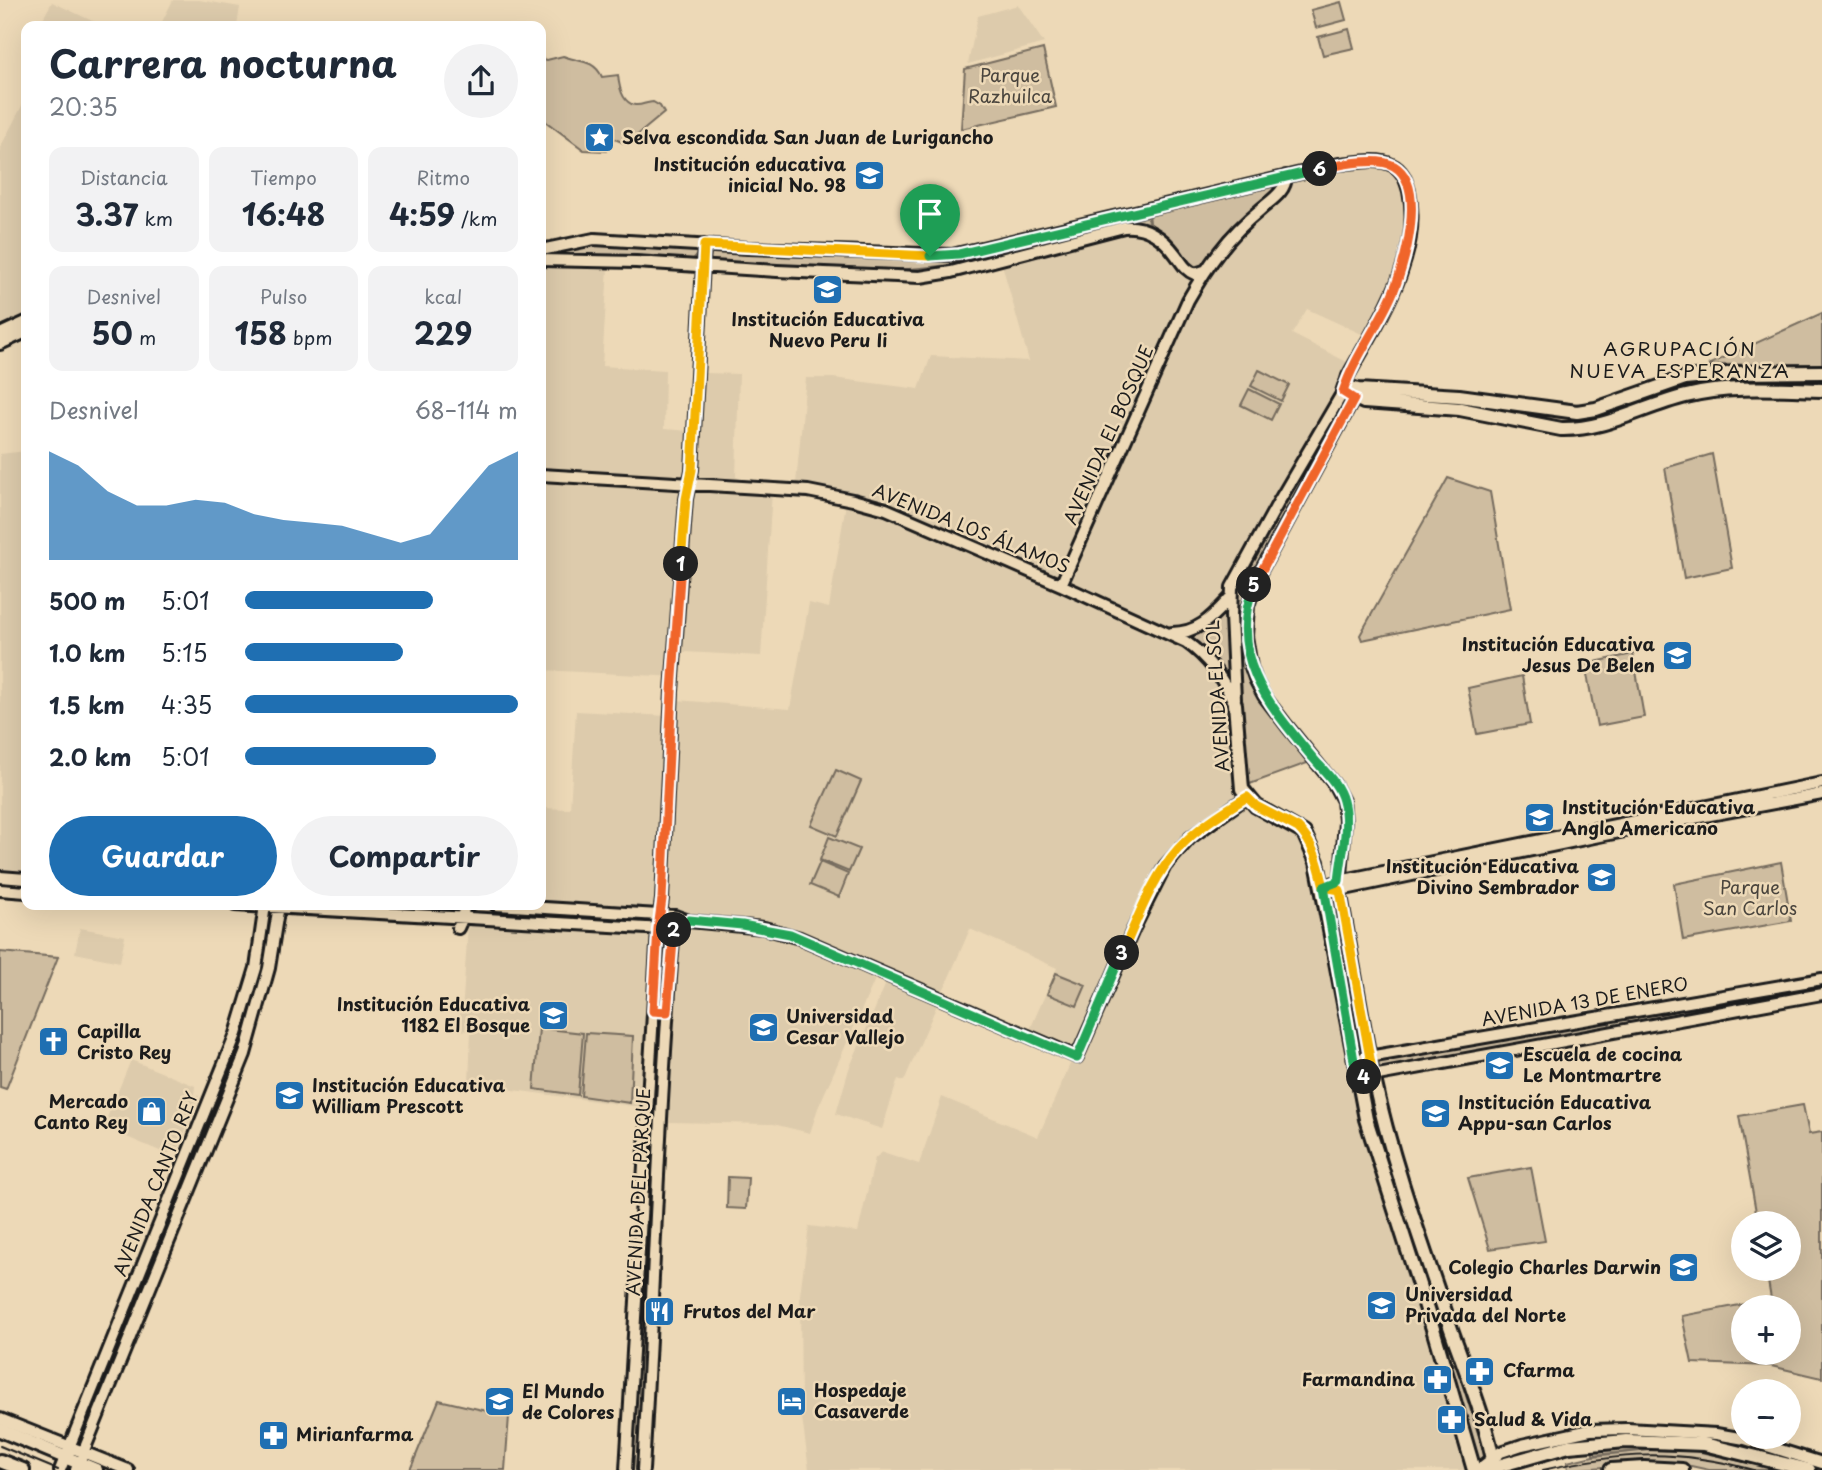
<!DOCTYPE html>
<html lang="es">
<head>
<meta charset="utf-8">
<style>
  :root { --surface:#fff; --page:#f2f2f3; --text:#1f2937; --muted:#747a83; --accent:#1f6fb2 }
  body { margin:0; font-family:"Playpen Sans",sans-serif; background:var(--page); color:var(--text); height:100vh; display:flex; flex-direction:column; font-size:26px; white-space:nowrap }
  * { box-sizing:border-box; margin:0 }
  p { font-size:23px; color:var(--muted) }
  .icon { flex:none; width:38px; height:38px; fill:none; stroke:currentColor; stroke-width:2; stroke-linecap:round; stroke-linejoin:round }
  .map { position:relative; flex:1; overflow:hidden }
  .drawer { position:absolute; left:21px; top:21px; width:525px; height:889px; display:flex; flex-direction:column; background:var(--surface); border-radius:14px; box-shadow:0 7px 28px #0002 }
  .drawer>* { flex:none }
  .buttons { position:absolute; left:1731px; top:1211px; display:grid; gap:14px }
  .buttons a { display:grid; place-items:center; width:70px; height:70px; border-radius:50%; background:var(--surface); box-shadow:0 7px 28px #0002; font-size:35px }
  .pin { position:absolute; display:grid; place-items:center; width:60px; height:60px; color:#fff; margin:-72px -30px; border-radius:50% 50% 50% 0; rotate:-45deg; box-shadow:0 0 7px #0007 }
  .pin .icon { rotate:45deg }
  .km { position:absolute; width:35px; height:35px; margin:-18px; border-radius:50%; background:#222; color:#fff; font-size:19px; line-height:35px; text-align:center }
  .round { display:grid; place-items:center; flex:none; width:74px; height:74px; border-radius:37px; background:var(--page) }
  .headline { display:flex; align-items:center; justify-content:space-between; height:119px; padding:0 28px }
  h1 { font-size:38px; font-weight:700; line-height:52px }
  .figures { display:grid; grid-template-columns:repeat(3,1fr); gap:10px; height:119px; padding:7px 28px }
  .figures div { display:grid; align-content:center; border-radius:14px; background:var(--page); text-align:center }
  .figures b { font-size:30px; font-weight:700 }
  .figures small { font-size:19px; font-weight:400 }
  .figures p { font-size:19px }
  .chart { height:196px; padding:14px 28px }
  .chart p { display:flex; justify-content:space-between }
  .chart svg { width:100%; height:126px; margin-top:7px; fill:var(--accent); opacity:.7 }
  .primary-button { display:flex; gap:14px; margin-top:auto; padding:14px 28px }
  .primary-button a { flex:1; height:80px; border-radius:42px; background:var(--accent); color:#fff; font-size:28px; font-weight:700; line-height:80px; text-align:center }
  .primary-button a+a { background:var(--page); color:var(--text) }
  ul { padding:0 28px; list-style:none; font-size:23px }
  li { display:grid; grid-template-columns:112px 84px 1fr; align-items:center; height:52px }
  li i { height:18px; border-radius:9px; background:var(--accent) }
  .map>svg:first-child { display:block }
</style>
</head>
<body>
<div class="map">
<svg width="1822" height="1470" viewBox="0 0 1822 1470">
  <rect width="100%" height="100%" fill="#edd9b7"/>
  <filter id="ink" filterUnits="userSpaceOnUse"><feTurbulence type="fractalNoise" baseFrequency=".0143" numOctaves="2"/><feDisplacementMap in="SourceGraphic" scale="14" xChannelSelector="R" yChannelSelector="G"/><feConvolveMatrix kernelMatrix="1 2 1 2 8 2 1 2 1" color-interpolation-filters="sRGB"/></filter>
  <g filter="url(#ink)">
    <path fill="#ddcbac" d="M173,0H199L240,7L237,26H160Z
      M52,2L103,26H39Z
      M1018,5L1044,43L968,64L978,16Z
      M26,98V326L0,338V148Z
      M1368,156L1392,158L1410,173L1415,190L1414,242L1366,336L1307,309L1292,334L1347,362L1340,407L1252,569L1245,746L1253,789L1263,802L1306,825L1318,842L1328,869L1378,1136L1484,1470H809L801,1410L800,1295L809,1226L858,1232L875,1158L883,1152L919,1164L942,1097L1038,1137L1074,1055L1028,1034L1057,968L970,929L904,1081L898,1079L882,1129L836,1114L849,1069L890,974L806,938L690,916L667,922L380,905H541V808L570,809L576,711L667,716L676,700L790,709L809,603L829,608L846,503L795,494L806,378H833L919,389L931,356L1029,361L998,250L1116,221L1247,196Z
      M609,251L602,366L665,370L664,429L690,431L705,373L739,374L736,477L772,492L761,656L685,652L679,654L678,677L541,670V254Z
      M26,451V885L0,884V454Z
      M468,925L651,933L640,1107L469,1084L471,1031L457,1030L463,999Z
      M690,927L775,937L809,948L876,977L818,1108L810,1133L773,1124L666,1122L677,947Z
      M80,928L125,936L120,962L75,953Z
      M131,1060L195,1086L194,1095L199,1096L177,1153L173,1150L167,1154L103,1127Z"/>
    <path fill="#cfbda0" stroke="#766c5e" stroke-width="2" fill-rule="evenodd" d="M1341,2L1346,20L1316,28L1311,10Z
      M1349,29L1354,48L1323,55L1318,37Z
      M1043,49L1056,107L961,129L965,69Z
      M563,56C578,62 594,59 602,77L618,75C619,86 622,103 635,105C641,106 647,102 653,102L660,106L664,113L634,138L624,143L610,137L606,141V151L584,150L541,118V59L547,60Z
      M1267,184L1272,185L1274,194L1224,235L1201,267L1189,266L1180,249L1150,223L1149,212Z
      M1147,212L1148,224L1139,221L1123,222L948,265C871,276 792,267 714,263L710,258L712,250L937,260Z
      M586,243L696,250L697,254L692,261L559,254L541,255Z
      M1822,313V364L1708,365Z
      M1259,370L1289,385L1281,401L1251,386Z
      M1713,378H1817L1818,380L1814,386L1746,387L1621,413L1619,406L1679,384Z
      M1249,389L1279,404L1271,420L1241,405Z
      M1362,395L1467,401L1558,416L1570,417L1610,409L1613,410L1615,415L1581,426Z
      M1342,399L1347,401V406L1253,579L1245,659L1310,762L1247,785L1236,665V589Z
      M1712,454L1732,568L1684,578L1665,468Z
      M1448,478L1490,492L1510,609L1362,640L1360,635Z
      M1225,609L1227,610L1231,685L1184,639L1186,635Z
      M1633,654L1644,717L1597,726L1585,664Z
      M1522,676L1530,724L1477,734L1468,688Z
      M836,770L861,781L837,836L811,825Z
      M829,837L859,849L849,872L820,860Z
      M820,862L848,874L839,897L810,885Z
      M1781,862L1791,921L1683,940L1674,884Z
      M1330,895H1336L1364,1045L1363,1049L1358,1050L1328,898Z
      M473,907L643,916L642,923L473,913Z
      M0,952L58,957L6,1089L0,1087Z
      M260,972L264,973L250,1031L196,1162L194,1165L189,1163Z
      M1056,973L1086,985L1077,1006L1047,994Z
      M1822,983V992L1631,1025L1627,1019L1628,1016Z
      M1607,1021H1610L1609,1028L1383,1070L1380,1069L1378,1065L1380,1061Z
      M539,1028L583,1033L578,1095L534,1089Z
      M586,1033L633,1036L630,1103L581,1096Z
      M1365,1086H1371L1452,1347L1451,1350H1442L1377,1149Z
      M1803,1105L1809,1134L1822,1132V1378L1771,1366L1692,1363L1682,1316L1771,1299L1766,1269H1788V1223H1758L1739,1116ZM1743,1307H1788V1353H1743Z
      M652,1122H657L649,1281H643Z
      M1531,1167L1545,1241L1490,1249L1468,1178Z
      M183,1175L189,1178L106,1385H99Z
      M728,1177L748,1178L746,1209L727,1208Z
      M1455,1361L1487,1461L1480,1465L1448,1366Z
      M439,1400L509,1416L505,1470H410Z
      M1654,1444L1651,1450L1696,1451L1781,1470H1709L1691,1466L1641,1464L1568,1470L1567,1462L1593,1456L1650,1450L1593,1455L1592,1448Z"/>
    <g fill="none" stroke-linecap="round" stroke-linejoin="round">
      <defs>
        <path id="secondary" d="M541,250L594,239L748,248L952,255L1339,164C1355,163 1377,157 1392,165C1403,170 1406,181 1409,191C1423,257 1378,321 1348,376L1345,386
          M541,260L636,262L777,271L920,277L951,272L1124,227C1145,225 1163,237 1176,255C1182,263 1185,270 1195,274L1204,271
          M0,334L26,322
          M0,344L26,332
          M1350,406L1257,578L1248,606L1246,636L1251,667L1256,681L1264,696L1287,726L1334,784L1343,801L1345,821L1340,890L1373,1075
          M541,475L808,491L853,500L886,509L1061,585L1186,642C1209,658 1223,679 1235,704
          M1061,585L1188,300C1208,265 1228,236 1260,210C1271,200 1286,192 1286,176
          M1172,633C1199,633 1213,616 1230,598
          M1235,699L1231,616L1232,587L1278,503L1343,392
          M0,877L26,879
          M1324,887L1339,881L1822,783
          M1333,889L1340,890L1604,835L1822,794
          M0,890L26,892
          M235,905L664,929
          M496,905L675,916L689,921L764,928L800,938L1077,1057L1133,930L1165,866L1190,838L1247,797
          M458,928L463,917L464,905
          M1363,1058L1822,979
          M1367,1077L1822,994
          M0,1419L128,1470
          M60,1470L236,1034L256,968L265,905
          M76,1470L245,1054L269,968L279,905
          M626,1470L658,929L662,899L672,691L686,499L692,470L704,245
          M643,1470C654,1285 659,1100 675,916
          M1478,1470L1501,1452L1522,1445L1590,1430L1627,1429L1716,1434L1745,1439L1822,1463"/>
        <path id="primary" d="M1822,372L1738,373L1685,378L1596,409L1577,412L1459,396L1358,390L1345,386L1343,392L1364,402L1460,409L1561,429C1606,430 1644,406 1686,396C1729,385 1778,389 1822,390
          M1235,704L1242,789L1256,806L1304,833L1317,862L1366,1119L1434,1332L1474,1470
          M1373,1075C1392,1163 1423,1247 1452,1332C1468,1377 1487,1423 1495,1470
          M0,1430L96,1470
          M0,1461L23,1470
          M1484,1470L1569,1446L1626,1441L1704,1444L1809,1470
          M1611,1470L1644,1468L1682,1470"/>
      </defs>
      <use href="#secondary" stroke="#1c1c1c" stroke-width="16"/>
      <use href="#primary" stroke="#1c1c1c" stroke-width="18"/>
      <use href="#secondary" stroke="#edd9b7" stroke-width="10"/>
      <use href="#primary" stroke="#edd9b7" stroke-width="12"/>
      <path stroke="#1c1c1c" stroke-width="2" d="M0,1446L58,1470
        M1543,1470C1621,1452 1676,1449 1754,1470"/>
    </g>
  </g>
  <g fill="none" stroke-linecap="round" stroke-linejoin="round" filter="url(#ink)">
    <defs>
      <path id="split-1" d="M681,564L686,499L692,470L704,245L930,256"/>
      <path id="split-2" d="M674,930L667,1012L653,1011L658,929L662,899L672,691L681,564"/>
      <path id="split-3" d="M674,930L689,920L742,925L790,934L1077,1058L1122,953"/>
      <path id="split-4" d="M1122,953C1138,918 1152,878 1178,849C1197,828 1223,812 1247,797L1256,806L1298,828C1314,843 1319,866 1324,887L1340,890L1373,1075L1364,1077"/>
      <path id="split-5" d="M1254,585C1226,657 1270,706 1313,758C1324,771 1339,784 1343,801C1350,826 1341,856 1339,881L1324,887L1357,1078L1364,1077"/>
      <path id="split-6" d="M1254,585L1354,399L1343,392C1354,358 1376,330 1391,297C1404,269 1428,186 1394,166C1377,156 1339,165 1320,169"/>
      <path id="split-7" d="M930,256L959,254L1320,169"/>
    </defs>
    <use href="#split-1" stroke="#fff" stroke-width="14"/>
    <use href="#split-2" stroke="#fff" stroke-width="14"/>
    <use href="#split-3" stroke="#fff" stroke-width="14"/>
    <use href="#split-4" stroke="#fff" stroke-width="14"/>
    <use href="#split-5" stroke="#fff" stroke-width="14"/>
    <use href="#split-6" stroke="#fff" stroke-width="14"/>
    <use href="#split-7" stroke="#fff" stroke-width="14"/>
    <use href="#split-1" stroke="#f5b400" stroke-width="9"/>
    <use href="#split-2" stroke="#f0652b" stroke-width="9"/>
    <use href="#split-3" stroke="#22a559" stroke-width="9"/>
    <use href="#split-4" stroke="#f5b400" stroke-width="9"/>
    <use href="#split-5" stroke="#22a559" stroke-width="9"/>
    <use href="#split-6" stroke="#f0652b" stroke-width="9"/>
    <use href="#split-7" stroke="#22a559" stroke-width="9"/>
  </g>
  <defs>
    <symbol id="sight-square" viewBox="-11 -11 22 22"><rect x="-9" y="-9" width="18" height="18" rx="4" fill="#1f6fb2" stroke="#edd9b7"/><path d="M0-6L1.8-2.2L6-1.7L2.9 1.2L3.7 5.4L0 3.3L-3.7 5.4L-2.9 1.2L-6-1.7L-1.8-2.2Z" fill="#fff"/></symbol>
    <symbol id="school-square" viewBox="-11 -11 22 22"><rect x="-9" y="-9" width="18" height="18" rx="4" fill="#1f6fb2" stroke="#edd9b7"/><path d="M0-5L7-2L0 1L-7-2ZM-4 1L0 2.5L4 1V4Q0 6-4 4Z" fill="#fff"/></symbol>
    <symbol id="university-square" viewBox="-11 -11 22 22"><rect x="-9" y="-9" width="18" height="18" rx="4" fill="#1f6fb2" stroke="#edd9b7"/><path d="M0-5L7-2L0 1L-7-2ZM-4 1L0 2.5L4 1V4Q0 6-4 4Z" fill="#fff"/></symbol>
    <symbol id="church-square" viewBox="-11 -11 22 22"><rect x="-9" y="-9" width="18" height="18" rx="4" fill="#1f6fb2" stroke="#edd9b7"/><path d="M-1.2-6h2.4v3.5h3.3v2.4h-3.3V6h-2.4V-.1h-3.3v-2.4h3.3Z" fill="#fff"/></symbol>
    <symbol id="shop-square" viewBox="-11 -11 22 22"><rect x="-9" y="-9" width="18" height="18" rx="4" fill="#1f6fb2" stroke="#edd9b7"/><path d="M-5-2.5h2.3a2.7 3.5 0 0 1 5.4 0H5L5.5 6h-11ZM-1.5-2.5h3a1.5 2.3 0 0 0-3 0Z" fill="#fff"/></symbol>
    <symbol id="restaurant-square" viewBox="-11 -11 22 22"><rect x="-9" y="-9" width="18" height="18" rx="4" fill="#1f6fb2" stroke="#edd9b7"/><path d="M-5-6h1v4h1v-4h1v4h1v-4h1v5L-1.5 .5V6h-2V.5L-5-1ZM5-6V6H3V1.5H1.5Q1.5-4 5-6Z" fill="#fff"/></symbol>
    <symbol id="pharmacy-square" viewBox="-11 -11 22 22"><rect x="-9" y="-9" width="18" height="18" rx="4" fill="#1f6fb2" stroke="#edd9b7"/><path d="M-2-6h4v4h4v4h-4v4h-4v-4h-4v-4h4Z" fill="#fff"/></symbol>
    <symbol id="hotel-square" viewBox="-11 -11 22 22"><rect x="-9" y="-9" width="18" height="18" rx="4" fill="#1f6fb2" stroke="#edd9b7"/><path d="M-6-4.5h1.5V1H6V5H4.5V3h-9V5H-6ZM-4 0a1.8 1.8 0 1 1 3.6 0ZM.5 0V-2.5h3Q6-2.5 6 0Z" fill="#fff"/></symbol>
  </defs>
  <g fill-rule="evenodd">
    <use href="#sight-square" x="582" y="120" width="35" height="35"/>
    <use href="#school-square" x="852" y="158" width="35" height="35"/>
    <use href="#school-square" x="810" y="272" width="35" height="35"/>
    <use href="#school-square" x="1660" y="638" width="35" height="35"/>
    <use href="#school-square" x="1522" y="800" width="35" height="35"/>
    <use href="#school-square" x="1584" y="860" width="35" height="35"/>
    <use href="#school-square" x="536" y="998" width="35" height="35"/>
    <use href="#university-square" x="746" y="1010" width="35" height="35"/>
    <use href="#church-square" x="36" y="1024" width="35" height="35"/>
    <use href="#university-square" x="1482" y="1048" width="35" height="35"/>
    <use href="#school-square" x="272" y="1078" width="35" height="35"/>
    <use href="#shop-square" x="134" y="1094" width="35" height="35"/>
    <use href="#school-square" x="1418" y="1096" width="35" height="35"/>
    <use href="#school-square" x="1666" y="1250" width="35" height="35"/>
    <use href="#university-square" x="1364" y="1288" width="35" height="35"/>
    <use href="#restaurant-square" x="642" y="1294" width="35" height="35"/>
    <use href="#pharmacy-square" x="1462" y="1354" width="35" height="35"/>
    <use href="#pharmacy-square" x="1420" y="1362" width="35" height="35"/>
    <use href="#hotel-square" x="774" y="1384" width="35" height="35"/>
    <use href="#school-square" x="482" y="1384" width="35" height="35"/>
    <use href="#pharmacy-square" x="1434" y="1402" width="35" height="35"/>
    <use href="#pharmacy-square" x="256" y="1418" width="35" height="35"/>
  </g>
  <g text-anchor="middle" stroke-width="5" stroke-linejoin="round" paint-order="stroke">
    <g font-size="18" fill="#49443d" stroke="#edd9b7">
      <text x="1010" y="82">Parque<tspan x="1010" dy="21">Razhuilca</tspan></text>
      <text x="1750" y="894">Parque<tspan x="1750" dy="21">San Carlos</tspan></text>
    </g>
    <g font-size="18" font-weight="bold" fill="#1c1c1c" stroke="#edd9b7" text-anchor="start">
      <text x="622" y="144">Selva escondida San Juan de Lurigancho</text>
      <text x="846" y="171" text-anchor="end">Institución educativa<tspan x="846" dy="21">inicial No. 98</tspan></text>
      <text x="828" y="326" text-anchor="middle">Institución Educativa<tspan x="828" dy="21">Nuevo Peru Ii</tspan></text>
      <text x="1655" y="651" text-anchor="end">Institución Educativa<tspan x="1655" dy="21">Jesus De Belen</tspan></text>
      <text x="1562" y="814">Institución Educativa<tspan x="1562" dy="21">Anglo Americano</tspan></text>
      <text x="1579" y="873" text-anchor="end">Institución Educativa<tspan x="1579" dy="21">Divino Sembrador</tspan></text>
      <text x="530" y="1011" text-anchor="end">Institución Educativa<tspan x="530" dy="21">1182 El Bosque</tspan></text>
      <text x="786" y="1023">Universidad<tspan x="786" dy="21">Cesar Vallejo</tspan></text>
      <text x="77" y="1038">Capilla<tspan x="77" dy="21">Cristo Rey</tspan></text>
      <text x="1523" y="1061">Escuela de cocina<tspan x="1523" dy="21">Le Montmartre</tspan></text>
      <text x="312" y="1092">Institución Educativa<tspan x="312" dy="21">William Prescott</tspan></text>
      <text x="128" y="1108" text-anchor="end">Mercado<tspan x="128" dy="21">Canto Rey</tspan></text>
      <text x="1458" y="1109">Institución Educativa<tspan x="1458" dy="21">Appu-san Carlos</tspan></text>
      <text x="1661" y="1274" text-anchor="end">Colegio Charles Darwin</text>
      <text x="1405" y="1301">Universidad<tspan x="1405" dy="21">Privada del Norte</tspan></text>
      <text x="683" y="1318">Frutos del Mar</text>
      <text x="1503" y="1377">Cfarma</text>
      <text x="1415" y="1386" text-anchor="end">Farmandina</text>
      <text x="814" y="1397">Hospedaje<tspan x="814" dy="21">Casaverde</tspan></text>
      <text x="522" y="1398">El Mundo<tspan x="522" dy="21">de Colores</tspan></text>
      <text x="1474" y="1426">Salud &amp; Vida</text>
      <text x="296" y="1441">Mirianfarma</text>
    </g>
    <g font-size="18" fill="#1c1c1c" stroke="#edd9b7">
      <text transform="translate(1109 435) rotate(-66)" y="6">AVENIDA EL BOSQUE</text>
      <text transform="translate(971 529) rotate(22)" y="6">AVENIDA LOS ÁLAMOS</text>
      <text transform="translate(1218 696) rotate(-94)" y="6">AVENIDA EL SOL</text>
      <text transform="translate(1585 1002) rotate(-10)" y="6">AVENIDA 13 DE ENERO</text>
      <text transform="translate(156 1184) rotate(-68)" y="6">AVENIDA CANTO REY</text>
      <text transform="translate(639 1192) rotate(-87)" y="6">AVENIDA DEL PARQUE</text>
    </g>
    <g font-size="19" letter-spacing="2" fill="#1c1c1c" stroke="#edd9b7">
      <text x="1680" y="356">AGRUPACIÓN<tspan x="1680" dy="22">NUEVA ESPERANZA</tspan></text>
    </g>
  </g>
</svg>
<div class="buttons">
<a><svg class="icon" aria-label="layers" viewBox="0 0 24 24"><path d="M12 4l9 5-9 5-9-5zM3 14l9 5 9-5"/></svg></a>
<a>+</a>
<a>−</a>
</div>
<div class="pin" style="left:930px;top:256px;background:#1e9e55"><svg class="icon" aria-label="arrive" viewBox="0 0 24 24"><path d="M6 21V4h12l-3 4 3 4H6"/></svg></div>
<b class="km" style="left:681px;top:564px">1</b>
<b class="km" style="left:674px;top:930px">2</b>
<b class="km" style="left:1122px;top:953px">3</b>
<b class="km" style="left:1364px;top:1077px">4</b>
<b class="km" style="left:1254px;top:585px">5</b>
<b class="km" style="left:1320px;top:169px">6</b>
<section class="drawer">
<div class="headline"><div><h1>Carrera nocturna</h1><p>20:35</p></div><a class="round"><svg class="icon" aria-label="share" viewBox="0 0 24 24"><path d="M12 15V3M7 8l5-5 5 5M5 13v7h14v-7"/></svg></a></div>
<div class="figures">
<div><p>Distancia</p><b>3.37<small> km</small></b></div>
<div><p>Tiempo</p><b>16:48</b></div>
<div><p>Ritmo</p><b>4:59<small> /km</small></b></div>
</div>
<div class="figures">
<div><p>Desnivel</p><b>50<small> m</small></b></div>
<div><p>Pulso</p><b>158<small> bpm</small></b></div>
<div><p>kcal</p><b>229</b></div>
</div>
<div class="chart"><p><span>Desnivel</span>68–114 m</p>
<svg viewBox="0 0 160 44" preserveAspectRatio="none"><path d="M0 44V6L10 11L20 20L30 25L40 25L50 23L60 24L70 28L80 30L90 31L100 32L110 35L120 38L130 35L140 23L150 11L160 6V44z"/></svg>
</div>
<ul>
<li><b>500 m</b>5:01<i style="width:69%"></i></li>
<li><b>1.0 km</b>5:15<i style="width:58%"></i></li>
<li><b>1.5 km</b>4:35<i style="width:100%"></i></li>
<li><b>2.0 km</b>5:01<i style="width:70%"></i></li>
</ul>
<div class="primary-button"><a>Guardar</a><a>Compartir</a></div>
</section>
</div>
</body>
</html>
